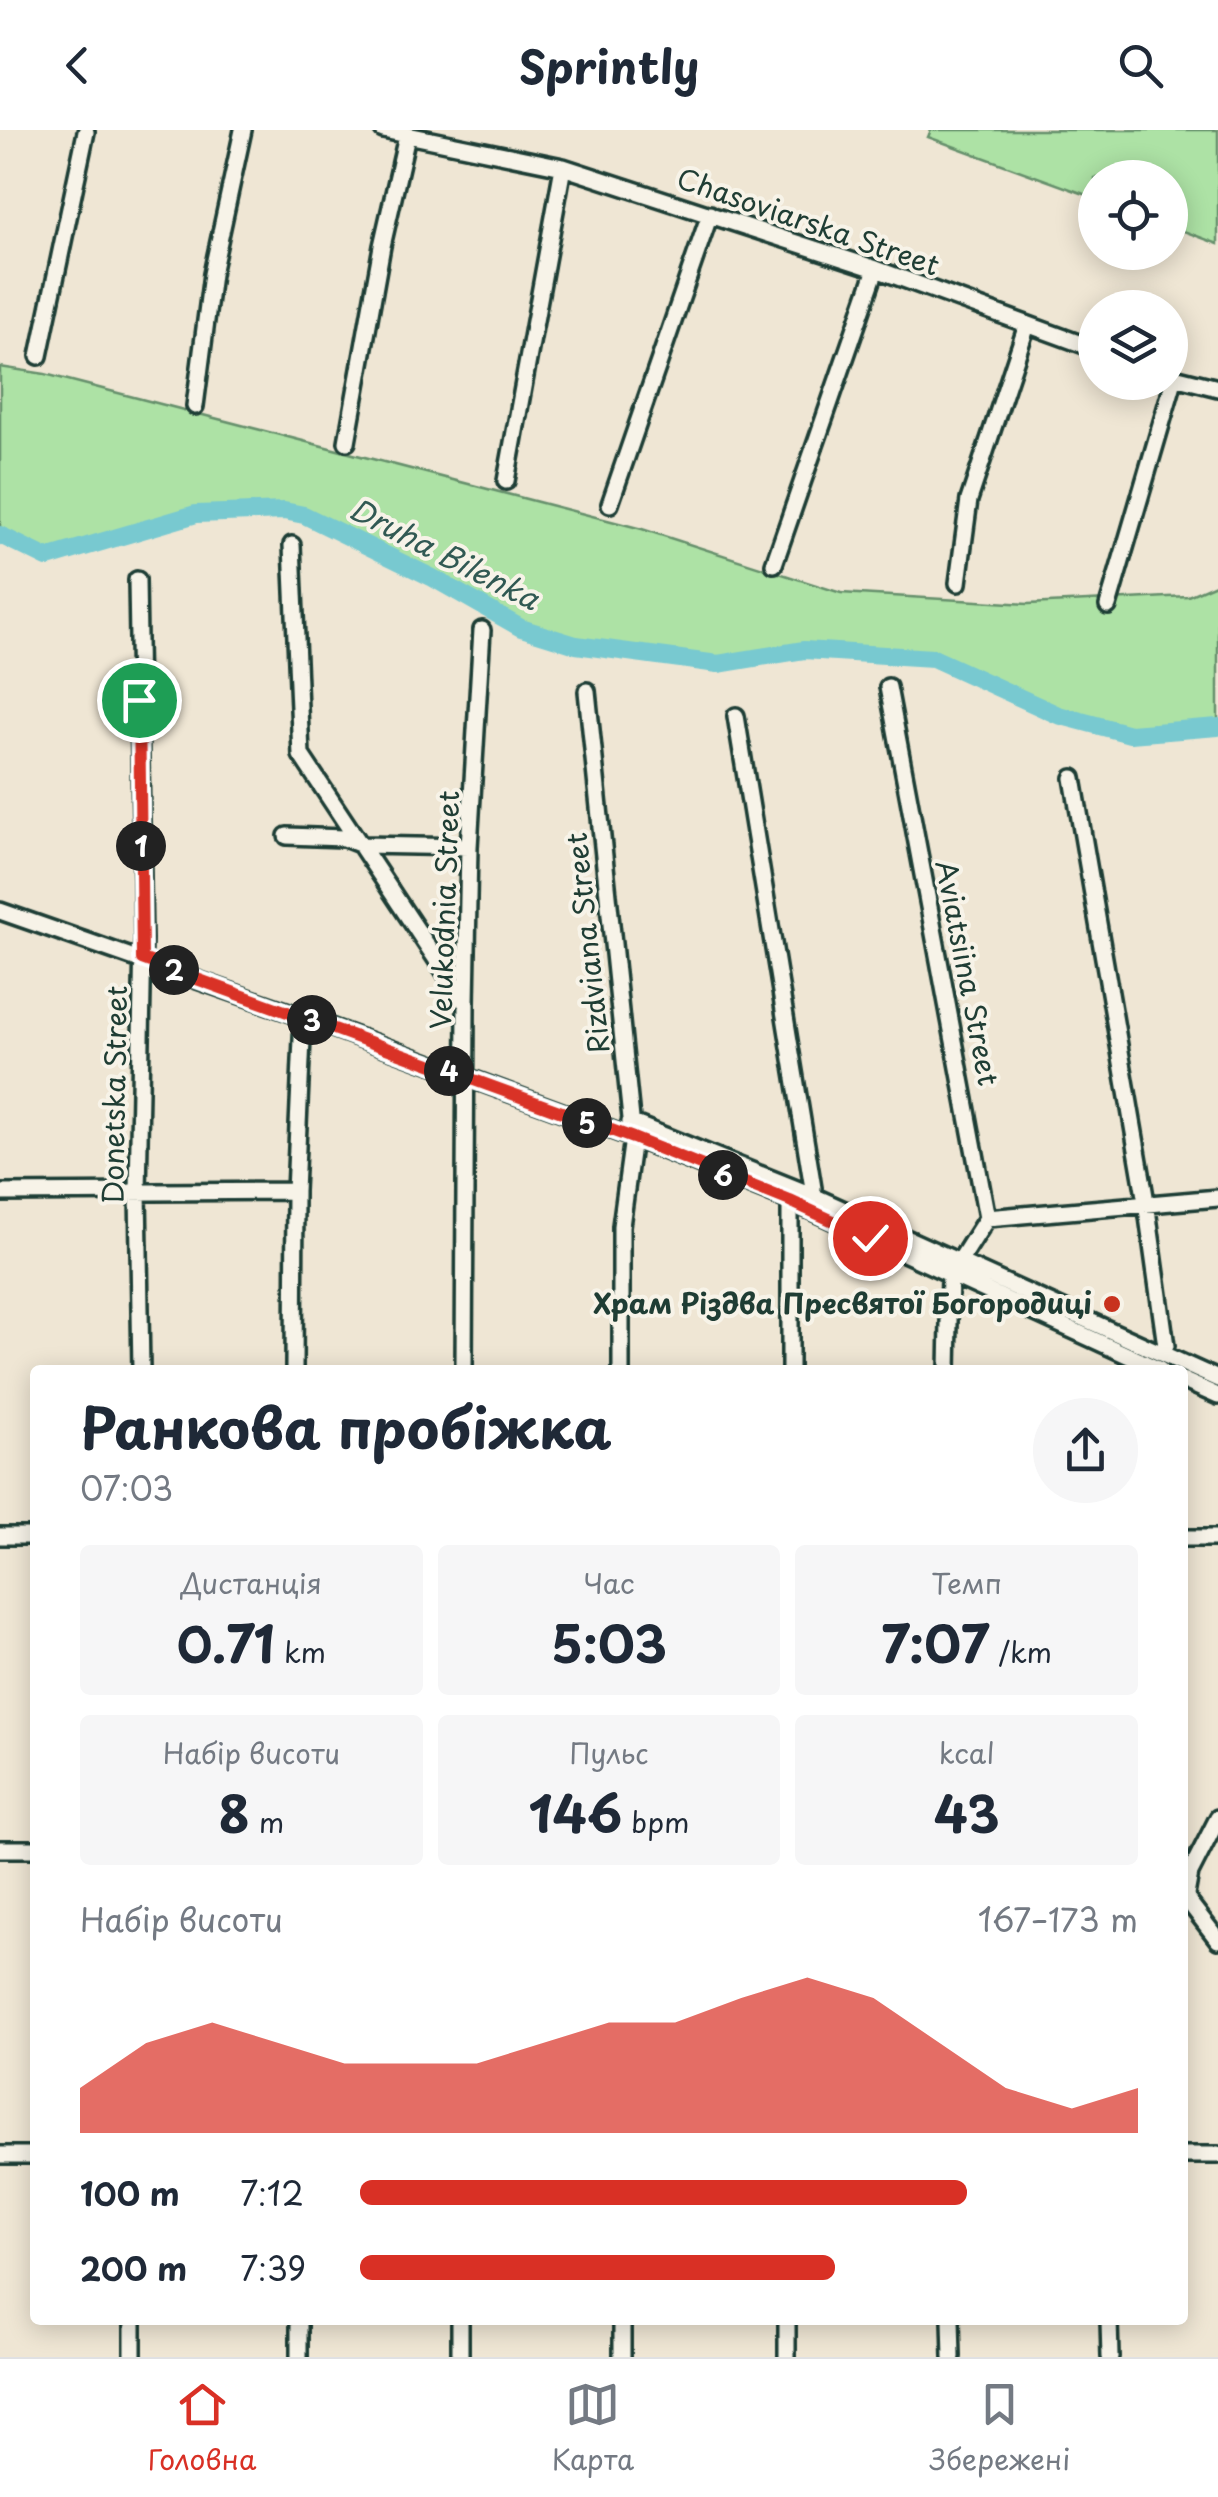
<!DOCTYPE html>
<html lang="uk">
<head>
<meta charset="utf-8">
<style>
  :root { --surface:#fff; --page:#f6f6f7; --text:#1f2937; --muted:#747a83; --line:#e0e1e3; --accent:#d93025 }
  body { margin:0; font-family:"Playpen Sans",sans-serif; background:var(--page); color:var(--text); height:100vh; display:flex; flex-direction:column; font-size:38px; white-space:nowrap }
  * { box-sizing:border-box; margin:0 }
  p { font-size:32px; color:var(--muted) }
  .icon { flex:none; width:55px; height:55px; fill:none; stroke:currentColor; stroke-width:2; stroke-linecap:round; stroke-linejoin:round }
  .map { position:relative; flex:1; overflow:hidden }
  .sheet { position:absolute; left:30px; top:1235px; width:1158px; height:960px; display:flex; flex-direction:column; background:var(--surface); border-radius:10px; box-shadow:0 5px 25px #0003 }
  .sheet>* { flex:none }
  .buttons { position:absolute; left:1078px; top:30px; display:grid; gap:20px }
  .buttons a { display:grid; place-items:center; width:110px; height:110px; border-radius:50%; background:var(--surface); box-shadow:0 5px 25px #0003; font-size:50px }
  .pin { position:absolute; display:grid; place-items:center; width:85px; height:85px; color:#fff; margin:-42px; border:5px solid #fff; border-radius:50%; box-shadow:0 2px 10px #0007 }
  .km { position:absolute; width:50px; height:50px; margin:-25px; border-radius:50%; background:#222; color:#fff; font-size:28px; line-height:50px; text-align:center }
  .round { display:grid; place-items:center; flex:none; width:105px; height:105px; border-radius:52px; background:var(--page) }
  .head { display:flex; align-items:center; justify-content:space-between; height:170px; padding:0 50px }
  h1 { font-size:55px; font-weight:700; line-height:75px }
  .metrics { display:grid; grid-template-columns:repeat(3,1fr); gap:15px; height:170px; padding:10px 50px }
  .metrics div { display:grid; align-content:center; border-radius:10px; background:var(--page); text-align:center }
  .metrics b { font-size:50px; font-weight:700 }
  .metrics small { font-size:28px; font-weight:400 }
  .metrics p { font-size:28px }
  .chart { height:280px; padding:20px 50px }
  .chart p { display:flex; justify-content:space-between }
  .chart svg { width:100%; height:180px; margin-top:10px; fill:var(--accent); opacity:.7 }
  ul { padding:0 50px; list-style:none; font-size:32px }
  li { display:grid; grid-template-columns:160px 120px 1fr; align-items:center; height:75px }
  li i { height:25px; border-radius:12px; background:var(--accent) }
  header { display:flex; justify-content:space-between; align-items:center; height:130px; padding:0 50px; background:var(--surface); font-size:45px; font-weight:700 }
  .tab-bar { display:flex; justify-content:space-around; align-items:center; height:140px; border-top:2px solid var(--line); background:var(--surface); font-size:28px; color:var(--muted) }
  .tab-bar a { display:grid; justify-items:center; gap:5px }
  .tab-bar .selected { color:var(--accent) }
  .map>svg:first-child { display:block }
</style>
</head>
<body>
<header><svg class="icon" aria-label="back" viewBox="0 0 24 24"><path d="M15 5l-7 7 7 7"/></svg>Sprintly<svg class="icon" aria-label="search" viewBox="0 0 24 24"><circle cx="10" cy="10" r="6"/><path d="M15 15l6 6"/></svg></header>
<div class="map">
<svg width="1218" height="2227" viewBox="0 0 1218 2227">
  <rect width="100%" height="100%" fill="#efe6d4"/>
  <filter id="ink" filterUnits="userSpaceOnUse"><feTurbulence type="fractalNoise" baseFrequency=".01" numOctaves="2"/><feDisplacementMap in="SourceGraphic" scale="20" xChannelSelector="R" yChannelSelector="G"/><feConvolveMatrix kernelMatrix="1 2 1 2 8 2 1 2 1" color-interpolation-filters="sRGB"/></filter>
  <g filter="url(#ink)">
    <path fill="#ade2a5" stroke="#66906c" stroke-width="2.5" d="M931,0H1218V114L1170,96V48H1095V68L928,7Z
      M0,237L45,244L642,399L841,463L1028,474L1188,466L1218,453V597L1130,604L1058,585L933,528L804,520L718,534L576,515L521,498L433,448L304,385L284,381L196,384L47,428L0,405Z"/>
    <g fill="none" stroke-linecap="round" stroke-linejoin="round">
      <path stroke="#78c9d0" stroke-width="18" d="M0,405L47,428L196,384L284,381L304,385L433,448L521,498L576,515L718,534L804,520L933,528L1058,585L1130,604L1218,597"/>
      <defs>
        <path id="minor" d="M383,0L563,37L876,139L1095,219
          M39,226L86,2
          M1170,246L1218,258
          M195,276L212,144L243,0
          M347,312L382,116L407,6
          M506,351L563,37
          M610,374L710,84
          M292,415L301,625L464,871
          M774,434L876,139
          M137,450L143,809L138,1062L141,1240
          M958,453L969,370L1027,195
          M1108,476L1175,247
          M888,557L987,1088L956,1137
          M587,561L633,1008L621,1096V1240
          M736,586L813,1058L809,1064
          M1073,648L1146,1072L1166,1216L1161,1223
          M287,706L344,708L362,715L469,717
          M0,781L303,887L633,1008L790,1071L1160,1240
          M630,992L809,1064L1218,1249
          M0,1063L295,1061
          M790,1071V1240
          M987,1088L1218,1068
          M294,1240L295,1061L303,887
          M464,1240L466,873L469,717L482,500
          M948,1240L950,1144
          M1182,1250L1218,1266
          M0,1406H35
          M1182,1408H1218
          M0,1719H35
          M1182,1763L1218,1810
          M1186,1765L1190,1743L1218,1688
          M0,2025H35
          M1182,2025H1218
          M299,2190V2227
          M622,2190V2227
          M787,2190V2227
          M951,2190L952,2227
          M1109,2190L1110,2227
          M133,2227V2190
          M460,2227V2190"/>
      </defs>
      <use href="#minor" stroke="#1f3d34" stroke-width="22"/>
      <use href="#minor" stroke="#f7f3e8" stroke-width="15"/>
    </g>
  </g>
  <g fill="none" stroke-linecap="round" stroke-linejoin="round" filter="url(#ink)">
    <defs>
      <path id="route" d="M139,570L142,829L633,1008L790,1071L870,1108"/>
    </defs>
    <use href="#route" stroke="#fff" stroke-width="20"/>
    <use href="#route" stroke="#d93025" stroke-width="12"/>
  </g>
  <circle fill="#c8321e" stroke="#f7f3e8" stroke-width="4" cx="1112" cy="1174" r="10"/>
  <g text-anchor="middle" stroke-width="8" stroke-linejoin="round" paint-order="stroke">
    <g font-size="28" fill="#1f3d34" stroke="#f7f3e8">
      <text transform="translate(808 92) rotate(19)" y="10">Chasoviarska Street</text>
      <text transform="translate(445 780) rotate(-88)" y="10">Velukodnia Street</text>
      <text transform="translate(588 813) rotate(-96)" y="10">Rizdviana Street</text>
      <text transform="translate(967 843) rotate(79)" y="10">Aviatsiina Street</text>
      <text transform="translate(115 965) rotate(-89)" y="10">Donetska Street</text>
    </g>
    <g font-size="28" font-weight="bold" fill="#1f3d34" stroke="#f7f3e8" text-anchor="end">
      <text x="1092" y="1184">Храм Різдва Пресвятої Богородиці</text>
    </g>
    <g font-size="30" font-style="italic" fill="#315953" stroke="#f7f3e8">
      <text transform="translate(444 425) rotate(27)" y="10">Druha Bilenka</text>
    </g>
  </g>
</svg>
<div class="buttons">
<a><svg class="icon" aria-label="locate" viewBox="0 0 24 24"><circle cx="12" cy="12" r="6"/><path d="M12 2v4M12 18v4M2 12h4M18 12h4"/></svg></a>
<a><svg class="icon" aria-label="layers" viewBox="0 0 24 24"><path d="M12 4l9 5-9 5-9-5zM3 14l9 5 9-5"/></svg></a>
</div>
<div class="pin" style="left:139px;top:570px;background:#1e9e55"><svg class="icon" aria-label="arrive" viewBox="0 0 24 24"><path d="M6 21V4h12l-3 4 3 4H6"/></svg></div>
<div class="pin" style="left:870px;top:1108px;background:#d93025"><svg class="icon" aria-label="check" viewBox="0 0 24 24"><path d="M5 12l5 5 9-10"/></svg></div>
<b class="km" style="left:141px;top:716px">1</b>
<b class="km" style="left:174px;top:840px">2</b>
<b class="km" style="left:312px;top:890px">3</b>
<b class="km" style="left:449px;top:941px">4</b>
<b class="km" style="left:587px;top:993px">5</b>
<b class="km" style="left:723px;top:1045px">6</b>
<section class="sheet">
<div class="head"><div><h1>Ранкова пробіжка</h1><p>07:03</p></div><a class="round"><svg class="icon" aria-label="share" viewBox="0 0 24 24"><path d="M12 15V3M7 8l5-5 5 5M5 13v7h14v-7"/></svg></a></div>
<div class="metrics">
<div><p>Дистанція</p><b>0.71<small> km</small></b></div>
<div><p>Час</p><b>5:03</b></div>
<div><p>Темп</p><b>7:07<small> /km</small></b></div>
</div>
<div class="metrics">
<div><p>Набір висоти</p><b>8<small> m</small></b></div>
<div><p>Пульс</p><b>146<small> bpm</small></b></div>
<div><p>kcal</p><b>43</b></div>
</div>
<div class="chart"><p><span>Набір висоти</span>167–173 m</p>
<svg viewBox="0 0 160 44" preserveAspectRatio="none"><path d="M0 44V33L10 22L20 17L30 22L40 27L50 27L60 27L70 22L80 17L90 17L100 11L110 6L120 11L130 22L140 33L150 38L160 33V44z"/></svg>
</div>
<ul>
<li><b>100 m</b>7:12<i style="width:78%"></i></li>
<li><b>200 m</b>7:39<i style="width:61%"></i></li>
</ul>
</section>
</div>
<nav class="tab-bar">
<a class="selected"><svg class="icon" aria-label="home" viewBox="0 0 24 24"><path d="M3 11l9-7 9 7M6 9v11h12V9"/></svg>Головна</a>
<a><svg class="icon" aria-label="map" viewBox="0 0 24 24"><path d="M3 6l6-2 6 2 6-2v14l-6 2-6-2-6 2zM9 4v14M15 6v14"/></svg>Карта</a>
<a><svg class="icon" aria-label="saved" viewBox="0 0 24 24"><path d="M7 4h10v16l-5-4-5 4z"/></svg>Збережені</a>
</nav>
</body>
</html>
